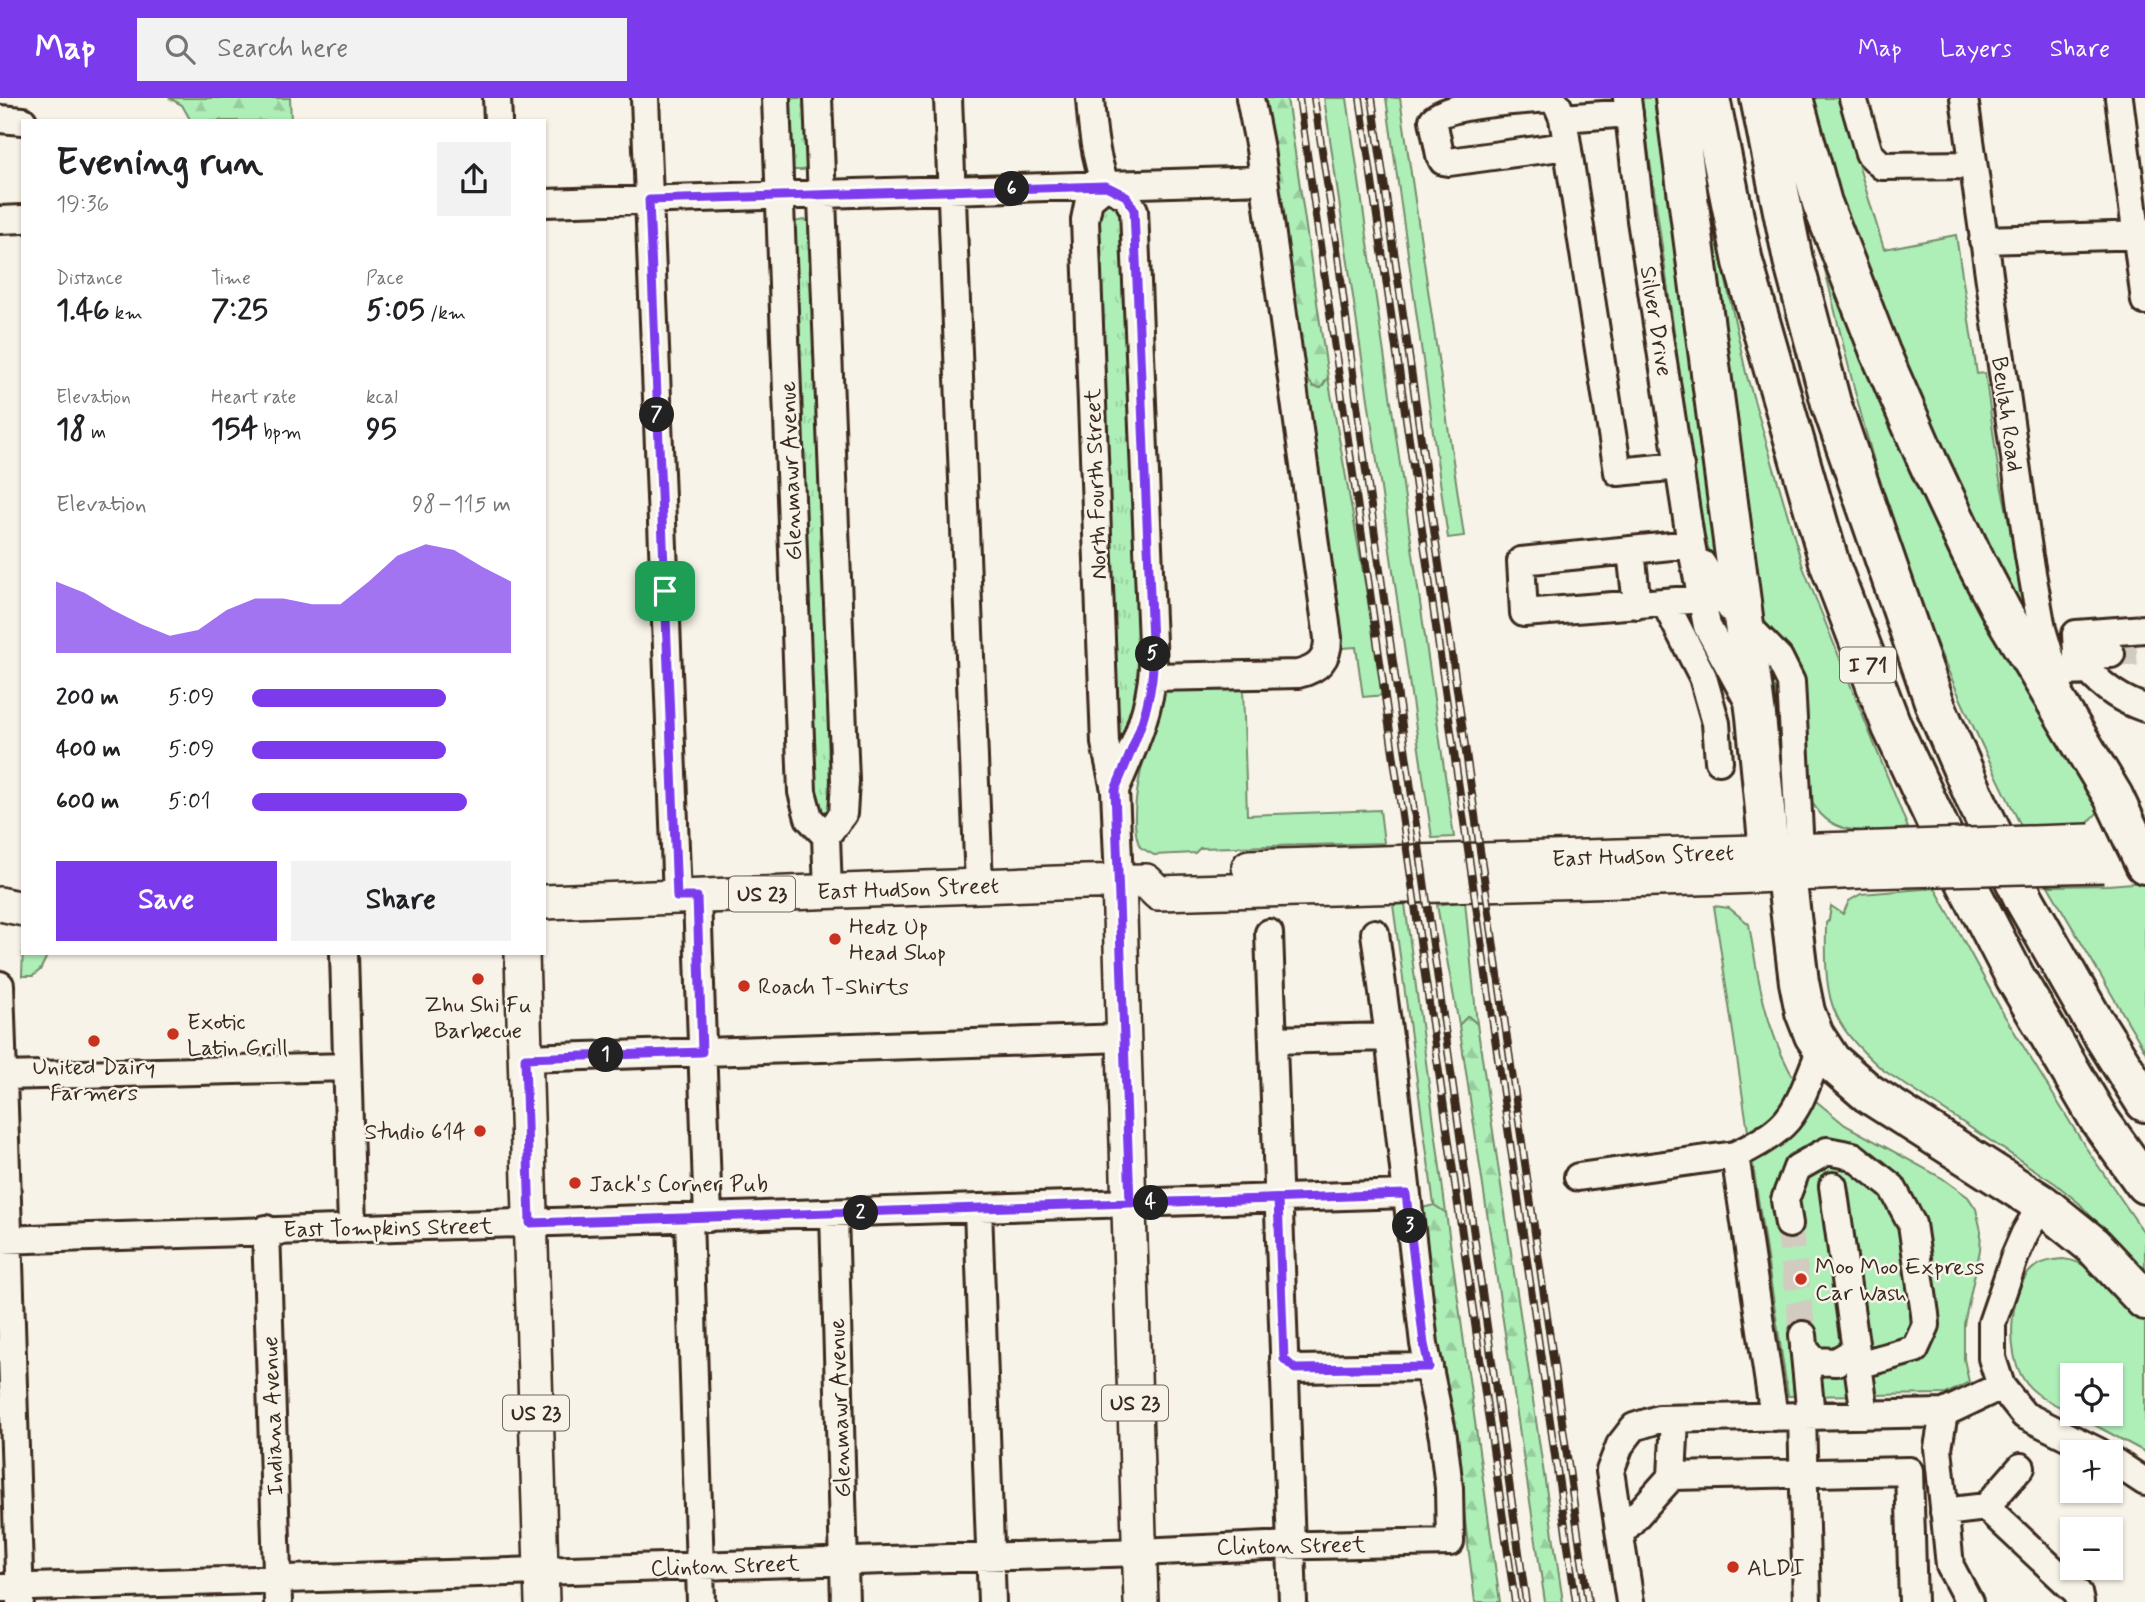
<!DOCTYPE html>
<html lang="en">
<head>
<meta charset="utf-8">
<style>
  :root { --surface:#fff; --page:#f2f2f2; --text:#202124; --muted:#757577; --accent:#7c3aed }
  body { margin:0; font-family:Mynerve,sans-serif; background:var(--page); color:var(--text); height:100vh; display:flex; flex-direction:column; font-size:26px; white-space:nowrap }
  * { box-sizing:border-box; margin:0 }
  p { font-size:23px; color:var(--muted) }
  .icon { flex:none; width:38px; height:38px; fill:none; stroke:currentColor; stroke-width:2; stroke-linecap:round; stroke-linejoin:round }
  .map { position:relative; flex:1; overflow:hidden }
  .side { position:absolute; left:21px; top:21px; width:525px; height:836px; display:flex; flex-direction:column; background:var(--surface); border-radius:0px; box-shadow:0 2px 5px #0004 }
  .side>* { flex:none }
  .tools { position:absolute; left:2060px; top:1265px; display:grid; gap:14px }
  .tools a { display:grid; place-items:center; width:63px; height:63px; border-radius:0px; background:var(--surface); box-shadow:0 2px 5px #0004; font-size:35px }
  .pin { position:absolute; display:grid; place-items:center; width:60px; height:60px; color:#fff; margin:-30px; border-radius:14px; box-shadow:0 4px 10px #0006 }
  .km { position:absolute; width:35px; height:35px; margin:-18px; border-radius:50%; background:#222; color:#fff; font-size:19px; line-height:35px; text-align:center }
  .round { display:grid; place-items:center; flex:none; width:74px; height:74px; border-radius:0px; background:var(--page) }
  .overview { display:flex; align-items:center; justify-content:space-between; height:119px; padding:0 35px }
  h1 { font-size:38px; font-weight:700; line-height:52px }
  .metrics { display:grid; grid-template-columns:repeat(3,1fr); gap:10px; height:119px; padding:7px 35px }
  .metrics div { display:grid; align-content:center }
  .metrics b { font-size:30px; font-weight:700 }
  .metrics small { font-size:19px; font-weight:400 }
  .metrics p { font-size:19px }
  .chart { height:196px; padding:14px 35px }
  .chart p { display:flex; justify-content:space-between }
  .chart svg { width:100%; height:126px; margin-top:7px; fill:var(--accent); opacity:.7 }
  .cta { display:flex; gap:14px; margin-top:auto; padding:14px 35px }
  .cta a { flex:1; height:80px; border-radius:0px; background:var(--accent); color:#fff; font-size:28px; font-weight:700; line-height:80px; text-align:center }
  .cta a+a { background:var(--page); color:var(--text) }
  ul { padding:0 35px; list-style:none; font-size:23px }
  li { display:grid; grid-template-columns:112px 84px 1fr; align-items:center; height:52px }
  li i { height:18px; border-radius:9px; background:var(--accent) }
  header { display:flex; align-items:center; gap:42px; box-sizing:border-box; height:98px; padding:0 35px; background:var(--accent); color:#fff }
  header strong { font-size:33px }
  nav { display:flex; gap:38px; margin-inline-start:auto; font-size:24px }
  .search { width:490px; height:63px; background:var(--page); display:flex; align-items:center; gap:18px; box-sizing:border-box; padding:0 24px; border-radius:0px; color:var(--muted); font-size:26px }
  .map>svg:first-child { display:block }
</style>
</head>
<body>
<header>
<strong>Map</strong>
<div class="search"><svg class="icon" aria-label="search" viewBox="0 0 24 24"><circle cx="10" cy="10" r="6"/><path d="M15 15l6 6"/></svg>Search here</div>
<nav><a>Map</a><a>Layers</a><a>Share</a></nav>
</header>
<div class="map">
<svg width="2145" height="1504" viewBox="0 0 2145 1504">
  <defs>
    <pattern id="forest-firs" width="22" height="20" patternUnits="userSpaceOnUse" patternTransform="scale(1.75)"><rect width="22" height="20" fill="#aeefb8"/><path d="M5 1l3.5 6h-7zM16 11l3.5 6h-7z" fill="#97cd9e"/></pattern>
    <pattern id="park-tufts" width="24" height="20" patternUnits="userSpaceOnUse" patternTransform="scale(1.75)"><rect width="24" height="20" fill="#aeefb8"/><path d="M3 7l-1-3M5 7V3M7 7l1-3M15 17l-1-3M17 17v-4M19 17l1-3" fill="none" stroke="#97cd9e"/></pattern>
  </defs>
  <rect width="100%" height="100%" fill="#f7f3e8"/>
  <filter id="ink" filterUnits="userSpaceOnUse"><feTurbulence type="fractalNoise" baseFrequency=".0143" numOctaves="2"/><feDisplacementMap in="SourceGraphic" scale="14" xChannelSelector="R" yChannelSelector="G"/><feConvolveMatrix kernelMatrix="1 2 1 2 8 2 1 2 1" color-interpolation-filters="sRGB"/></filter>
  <g filter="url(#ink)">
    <path fill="#aeefb8" stroke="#748c6b" stroke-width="2" d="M1324,0H1347L1454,739L1432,740Z
      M1386,0H1400L1464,438L1448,440Z
      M1641,0H1659L1722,489L1702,432Z
      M1806,0H1838L1884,151L1956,137L1977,276L1985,275L1999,377L2033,535L2026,538L1881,229Z
      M1696,44L1746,275L1803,469L1908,730C1870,734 1829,741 1810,700L1801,591L1758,526Z
      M1813,122L2098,703L2099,713L2087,726L2021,728C1976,636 1931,543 1899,445C1864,339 1839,230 1813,122Z
      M1295,270L1321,290L1328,279L1385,597L1363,599L1356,549L1328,551Z
      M1769,564L1779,580L1791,719L1782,720L1763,566Z
      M1243,589L1247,717L1380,712L1384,745L1200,750L1195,755L1154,757L1140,749C1123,712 1153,629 1164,590Z
      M2145,784V953L2048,788L2108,787Z
      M1935,790L2004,917L2086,1050L2145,1136V1182L2080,1106L2056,1086L1883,972C1825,922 1825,898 1826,825L1829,822L1831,808L1843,816L1849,803L1861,796Z
      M1465,803L1477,926L1468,918L1459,927L1437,807Z
      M1405,806L1446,1115L1434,1107L1393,807Z
      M1714,808L1729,810L1749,826C1758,883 1766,934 1796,984L1785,1015L1749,1040Z
      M23,848V856H48L40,872L33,878H22Z
      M1816,1003L1845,1027L1942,1080L1968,1099L1976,1111L1981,1133L1980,1152L1964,1226V1261L1969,1284L1946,1296L1788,1298L1752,1061L1803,1019Z
      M2063,1161C2095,1163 2123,1201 2145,1222V1354L2074,1316H2110V1278H2072V1315C2055,1306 2034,1298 2024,1282C2006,1256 2009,1199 2029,1174C2038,1164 2051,1162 2063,1161Z"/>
    <path fill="url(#forest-firs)" stroke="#748c6b" stroke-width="2" d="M169,0H290L291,23H191L182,7Z
      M1256,0H1287L1328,279L1321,290L1314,289L1295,269Z
      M1468,918L1477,926L1563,1504H1545L1459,927Z
      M1434,1107L1446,1115L1500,1504H1475L1463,1406L1414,1112Z"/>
    <path fill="url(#park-tufts)" stroke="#748c6b" stroke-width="2" d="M783,0H810L808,69L803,72H792L788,68Z
      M1100,100L1124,105L1142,587L1124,642L1117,641L1094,106Z
      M804,122L810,124L835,707L825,719L813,707L793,124Z"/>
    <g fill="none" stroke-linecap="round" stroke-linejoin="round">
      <path stroke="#d1cbc0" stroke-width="26" stroke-dasharray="26 13" stroke-linecap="butt" d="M2111,556L2145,554
        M1789,1126L1803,1237"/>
      <defs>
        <path id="minor" d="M497,0L498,23
          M645,0L677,799
          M776,0L802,694L809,720L826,738L828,794
          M818,0L845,683L843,716L826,738
          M948,0L979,787
          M1090,0C1092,31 1095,59 1106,88L1126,98L1134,112L1153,569C1151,612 1132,653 1115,692
          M1547,0C1522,3 1448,5 1433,22L1440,57L1443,63L1449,64L1567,48
          M1549,0L1557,6L1563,20L1618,374L1680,368
          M1627,0L1641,122L1691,446L1707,528L1747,601
          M1853,0L1869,55L1882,68L1973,67
          M1964,0L2029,458L2042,531L2059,588
          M2119,0L2145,203
          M1563,20L1629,15
          M0,21L23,23
          M1106,88L1089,102L1085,122L1105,645L1115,692L1119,783
          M544,105L1264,82
          M0,122L23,121
          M1983,142L2145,137
          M1691,446L1521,463L1524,515L1702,501
          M1631,453L1637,507
          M1702,466L1731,511L1779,560L1791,584L1800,752L1791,768
          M1665,505L1703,579L1716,625L1719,663
          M2077,558L2111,556
          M2078,573L2076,536L2145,531
          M2064,574L2089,573C2104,590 2123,603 2145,610
          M1153,579L1298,576C1319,571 1328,561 1328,540L1260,51L1250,0
          M697,799L708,1120
          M1269,835L1293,1504
          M1375,835L1389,939
          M344,856L352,1129
          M0,887L20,1504
          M525,960L1124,940
          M3,978L347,969
          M1735,1057C1798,1028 1796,1010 1821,951
          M1578,1079L1735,1057L1774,1319
          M1833,1088L1865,1317
          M2042,1106L2025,1135L2015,1158L1992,1225V1260L2001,1288L2024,1317L2099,1354
          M978,1111L992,1504
          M834,1116L845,1504
          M689,1120L701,1504
          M1789,1126L1785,1102L1797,1070L1827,1053L1853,1058L1892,1089L1912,1126L1925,1216L1926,1227L1915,1251L1858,1267
          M266,1131L278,1504
          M0,1142C469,1124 938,1112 1406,1096
          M1803,1237L1811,1318
          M1804,1251L1815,1263L1836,1264L1856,1252
          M1284,1261L1295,1271L1429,1269
          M1802,1318L1807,1504
          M2110,1361L2145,1384
          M1672,1378L1909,1373L1913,1504
          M1986,1409L2021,1369
          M1944,1414L1986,1409L2078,1495L2080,1504
          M1620,1436L1672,1378L1675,1321
          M0,1490L1140,1454L1267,1448L1450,1444L1449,1390L1443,1339L1424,1246L1389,939L1273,942
          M1630,1504L1610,1373L1620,1347L1634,1329L1659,1321L1944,1315
          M1969,1504L1950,1468L1938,1350L1944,1315L2001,1288"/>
        <path id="major" d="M1249,769L1852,751
          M1119,783L1141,1504
          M544,804L1085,784L1146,783L1158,795L1730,779L1864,773
          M0,806L23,811
          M522,856L542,1504"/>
        <path id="highway" d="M1675,0L1756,618L1769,754L1786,777L1799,884L1805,914L1814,937L1831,963L1868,995L2042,1106L2094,1148L2145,1202
          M1710,0L1743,164L1830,467L1892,629L1951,755L2015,879L2100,1023L2145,1086
          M1760,0L1793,162L1831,305L1936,609L1976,702L2024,801L2089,915L2145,1004
          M1793,0L1822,105L1880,254L1928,364L1971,455L2002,514L2113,698L2145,766"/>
      </defs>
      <use href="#minor" stroke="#3b2a1e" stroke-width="32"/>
      <use href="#major" stroke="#3b2a1e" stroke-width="38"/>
      <use href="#highway" stroke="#3b2a1e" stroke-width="44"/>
      <use href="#minor" stroke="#f7f3e8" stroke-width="26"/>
      <use href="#major" stroke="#f7f3e8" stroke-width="33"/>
      <use href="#highway" stroke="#f7f3e8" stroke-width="38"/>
      <defs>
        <path id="rail" d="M1299,0L1515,1504
          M1314,0L1337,150L1362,345L1526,1504
          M1360,0L1576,1504
          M1372,0L1588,1504"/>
      </defs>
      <use href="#rail" stroke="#3b2a1e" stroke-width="8"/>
      <use href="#rail" stroke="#f7f3e8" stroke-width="5" stroke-dasharray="16" stroke-linecap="butt"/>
      <defs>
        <path id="major-bridge" d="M1852,751L2090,743
          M1864,773L2103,767"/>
      </defs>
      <use href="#major-bridge" stroke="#3b2a1e" stroke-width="38" stroke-linecap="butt"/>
      <use href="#major-bridge" stroke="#f7f3e8" stroke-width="33"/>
    </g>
  </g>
  <g fill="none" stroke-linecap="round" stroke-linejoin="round" filter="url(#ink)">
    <defs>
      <path id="route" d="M665,493L677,799H697L702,954L525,960L530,1125L1130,1105C1222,1103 1314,1099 1406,1096L1424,1246L1429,1269L1295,1271L1284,1261L1278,1101L1130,1105L1115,692C1131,653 1151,612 1153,569L1134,112L1126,98L1106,88L649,102L665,493"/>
    </defs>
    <use href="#route" stroke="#fff" stroke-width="14"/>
    <use href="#route" stroke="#7c3aed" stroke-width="9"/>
  </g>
  <g fill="#c8321e" stroke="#f7f3e8" stroke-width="2.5">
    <circle cx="835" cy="841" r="7"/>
    <circle cx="478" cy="881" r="7"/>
    <circle cx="744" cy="888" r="7"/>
    <circle cx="173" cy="936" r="7"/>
    <circle cx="94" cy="943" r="7"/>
    <circle cx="480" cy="1033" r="7"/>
    <circle cx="575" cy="1085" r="7"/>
    <circle cx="1801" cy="1181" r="7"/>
    <circle cx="1733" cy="1469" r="7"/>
  </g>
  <g text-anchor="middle" stroke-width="5" stroke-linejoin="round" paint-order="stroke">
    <g fill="#f7f3e8" stroke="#73665b" stroke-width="2">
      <rect x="1840" y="549.5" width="56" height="35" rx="5"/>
      <rect x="729" y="778.5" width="66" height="35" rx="5"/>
      <rect x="1102" y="1287.5" width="66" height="35" rx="5"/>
      <rect x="503" y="1297.5" width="66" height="35" rx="5"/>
    </g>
    <g font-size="21" font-weight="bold" fill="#3b2a1e">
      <text x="1868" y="574">I 71</text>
      <text x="762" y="803">US 23</text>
      <text x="1135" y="1312">US 23</text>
      <text x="536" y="1322">US 23</text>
    </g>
    <g font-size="23" fill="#3b2a1e" stroke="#f7f3e8">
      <text transform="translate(1657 223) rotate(81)" y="8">Silver Drive</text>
      <text transform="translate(2008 316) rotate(82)" y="8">Beulah Road</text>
      <text transform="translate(790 373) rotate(-92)" y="8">Glenmawr Avenue</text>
      <text transform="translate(1095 386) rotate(-92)" y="8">North Fourth Street</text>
      <text transform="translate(1643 757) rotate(-2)" y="8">East Hudson Street</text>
      <text transform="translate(908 790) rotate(-2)" y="8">East Hudson Street</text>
      <text transform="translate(388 1129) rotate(-1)" y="8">East Tompkins Street</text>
      <text transform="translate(839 1310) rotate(-92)" y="8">Glenmawr Avenue</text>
      <text transform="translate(272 1318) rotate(-92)" y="8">Indiana Avenue</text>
      <text transform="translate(1291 1447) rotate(-1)" y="8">Clinton Street</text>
      <text transform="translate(725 1467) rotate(-2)" y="8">Clinton Street</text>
    </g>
    <g font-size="23" fill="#3b2a1e" stroke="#f7f3e8" text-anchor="start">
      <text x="849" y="836">Hedz Up<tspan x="849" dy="26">Head Shop</tspan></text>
      <text x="758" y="896">Roach T-Shirts</text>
      <text x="478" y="914" text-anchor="middle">Zhu Shi Fu<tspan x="478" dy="26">Barbecue</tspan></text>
      <text x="187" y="931">Exotic<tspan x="187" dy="26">Latin Grill</tspan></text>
      <text x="94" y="976" text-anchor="middle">United Dairy<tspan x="94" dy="26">Farmers</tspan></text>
      <text x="466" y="1041" text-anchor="end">Studio 614</text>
      <text x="589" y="1093">Jack's Corner Pub</text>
      <text x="1815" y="1176">Moo Moo Express<tspan x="1815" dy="26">Car Wash</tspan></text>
      <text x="1747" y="1477">ALDI</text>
    </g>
  </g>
</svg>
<div class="tools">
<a><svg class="icon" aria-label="locate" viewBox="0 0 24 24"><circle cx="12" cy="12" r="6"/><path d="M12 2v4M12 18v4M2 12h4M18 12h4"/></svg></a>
<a>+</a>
<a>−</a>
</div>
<div class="pin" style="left:665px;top:493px;background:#1e9e55"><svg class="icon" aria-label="arrive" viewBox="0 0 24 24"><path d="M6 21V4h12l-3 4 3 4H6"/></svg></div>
<b class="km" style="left:606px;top:957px">1</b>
<b class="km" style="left:861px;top:1115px">2</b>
<b class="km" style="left:1410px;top:1128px">3</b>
<b class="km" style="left:1151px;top:1105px">4</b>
<b class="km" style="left:1153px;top:556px">5</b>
<b class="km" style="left:1012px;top:91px">6</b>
<b class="km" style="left:657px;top:317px">7</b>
<section class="side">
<div class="overview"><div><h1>Evening run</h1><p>19:36</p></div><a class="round"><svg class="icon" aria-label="share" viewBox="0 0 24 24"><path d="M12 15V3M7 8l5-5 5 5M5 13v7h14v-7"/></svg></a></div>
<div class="metrics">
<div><p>Distance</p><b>1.46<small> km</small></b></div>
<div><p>Time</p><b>7:25</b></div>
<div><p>Pace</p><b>5:05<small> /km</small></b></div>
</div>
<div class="metrics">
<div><p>Elevation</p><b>18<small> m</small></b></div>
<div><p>Heart rate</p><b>154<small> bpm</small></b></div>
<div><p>kcal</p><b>95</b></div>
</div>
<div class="chart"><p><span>Elevation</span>98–115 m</p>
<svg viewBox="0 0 160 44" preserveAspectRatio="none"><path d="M0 44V19L10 23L20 29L30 34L40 38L50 36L60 29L70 25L80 25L90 27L100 27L110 19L120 10L130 6L140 8L150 14L160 19V44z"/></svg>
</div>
<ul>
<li><b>200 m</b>5:09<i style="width:75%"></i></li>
<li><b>400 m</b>5:09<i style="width:75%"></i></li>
<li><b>600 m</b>5:01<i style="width:83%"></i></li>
</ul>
<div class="cta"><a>Save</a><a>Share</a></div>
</section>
</div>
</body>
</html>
